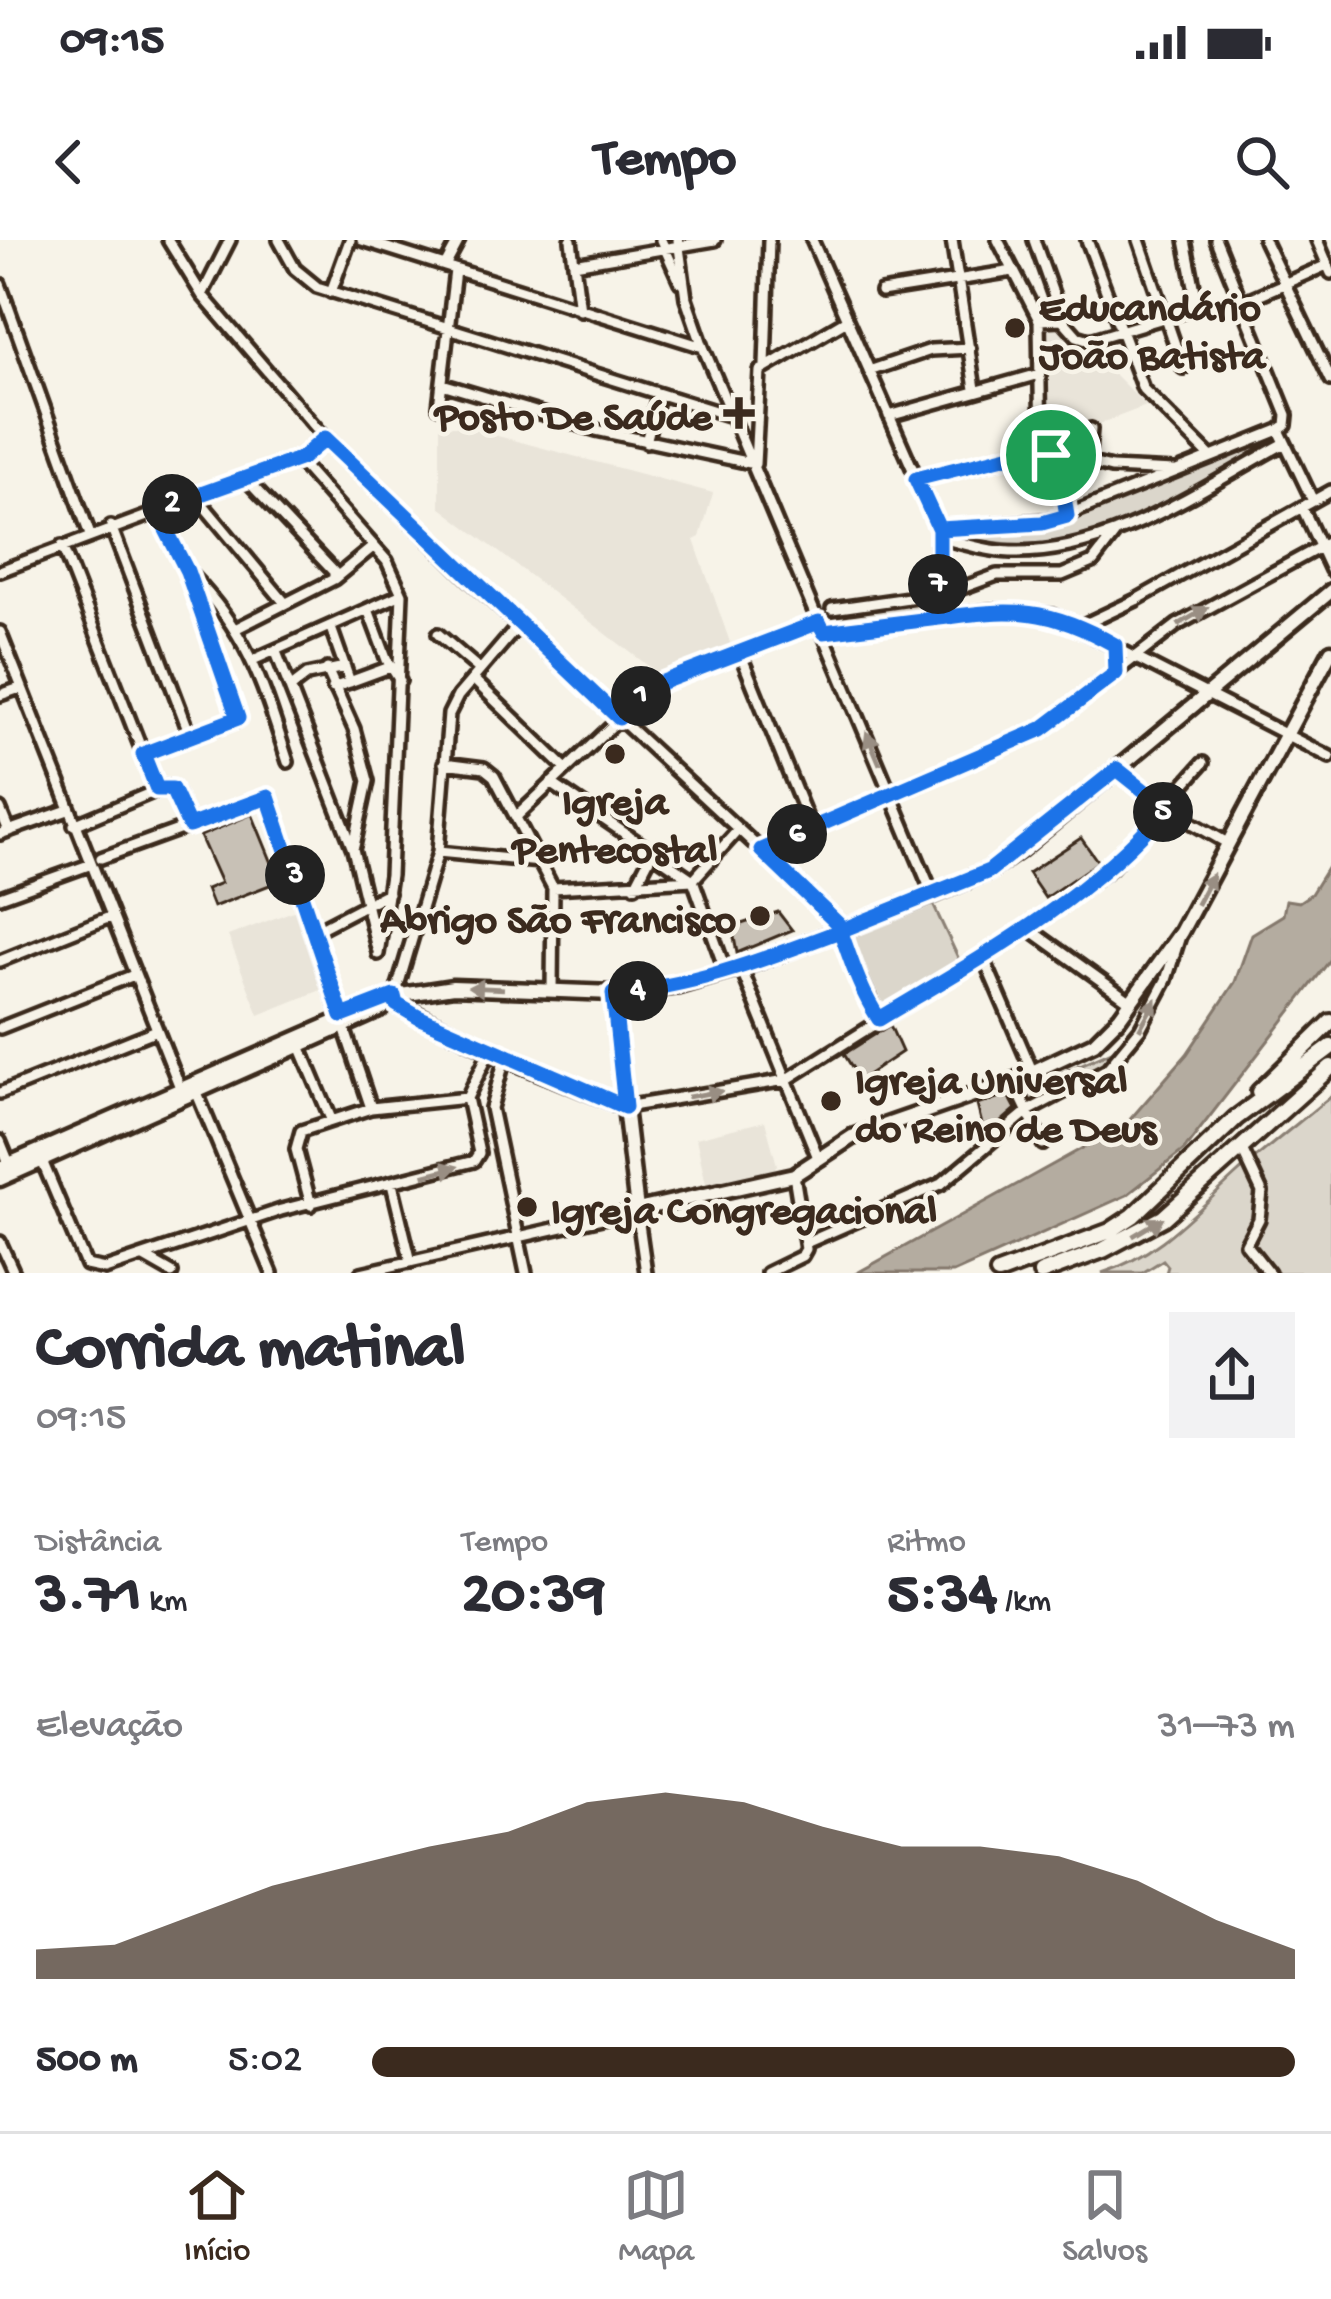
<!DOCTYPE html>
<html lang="pt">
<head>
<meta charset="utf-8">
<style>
  :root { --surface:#fff; --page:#f2f2f3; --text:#2b2b33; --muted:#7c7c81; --line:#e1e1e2; --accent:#3b2a1e }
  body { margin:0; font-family:"Gochi Hand",sans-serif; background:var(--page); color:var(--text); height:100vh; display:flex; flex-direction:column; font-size:45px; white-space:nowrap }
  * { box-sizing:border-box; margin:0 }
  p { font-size:39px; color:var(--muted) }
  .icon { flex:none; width:66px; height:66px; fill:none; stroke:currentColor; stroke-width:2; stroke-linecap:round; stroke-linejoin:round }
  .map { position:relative; height:1033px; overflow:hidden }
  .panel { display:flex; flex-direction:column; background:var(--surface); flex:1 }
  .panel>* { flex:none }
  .pin { position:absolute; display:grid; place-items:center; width:102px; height:102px; color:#fff; margin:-51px; border:6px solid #fff; border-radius:50%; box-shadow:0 3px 12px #0007 }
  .km { position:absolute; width:60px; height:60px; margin:-30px; border-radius:50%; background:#222; color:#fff; font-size:33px; line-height:60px; text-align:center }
  .round { display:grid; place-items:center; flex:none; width:126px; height:126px; border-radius:0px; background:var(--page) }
  .summary { display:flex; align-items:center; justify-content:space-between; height:204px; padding:0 36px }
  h1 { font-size:66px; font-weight:700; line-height:90px }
  .stats { display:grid; grid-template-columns:repeat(3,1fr); gap:18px; height:204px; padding:12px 36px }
  .stats div { display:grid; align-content:center }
  .stats b { font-size:60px; font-weight:700 }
  .stats small { font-size:33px; font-weight:400 }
  .stats p { font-size:33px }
  .chart { height:336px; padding:24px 36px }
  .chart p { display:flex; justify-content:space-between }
  .chart svg { width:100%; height:216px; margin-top:12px; fill:var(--accent); opacity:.7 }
  ul { padding:0 36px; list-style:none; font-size:39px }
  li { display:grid; grid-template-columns:192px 144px 1fr; align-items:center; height:90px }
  li i { height:30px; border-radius:15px; background:var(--accent) }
  .status { display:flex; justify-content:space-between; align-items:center; height:84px; padding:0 60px; background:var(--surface); direction:ltr }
  .status svg { height:33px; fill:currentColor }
  header { display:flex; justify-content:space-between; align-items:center; height:156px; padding:0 36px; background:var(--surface); font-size:54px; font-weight:700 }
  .menu { display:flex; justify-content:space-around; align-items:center; height:168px; border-top:3px solid var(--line); background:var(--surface); font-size:33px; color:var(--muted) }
  .menu a { display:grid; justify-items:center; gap:6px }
  .menu .selected { color:var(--accent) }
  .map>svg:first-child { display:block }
</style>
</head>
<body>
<div class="status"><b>09:15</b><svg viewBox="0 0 49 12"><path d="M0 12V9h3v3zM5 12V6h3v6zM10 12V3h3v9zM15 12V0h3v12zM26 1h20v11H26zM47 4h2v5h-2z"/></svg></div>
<header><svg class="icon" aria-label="back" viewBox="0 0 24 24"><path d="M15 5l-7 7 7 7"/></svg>Tempo<svg class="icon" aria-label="search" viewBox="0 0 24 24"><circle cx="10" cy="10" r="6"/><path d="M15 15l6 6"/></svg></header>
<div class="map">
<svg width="1331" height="1033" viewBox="0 0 1331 1033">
  <rect width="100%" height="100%" fill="#f7f3e8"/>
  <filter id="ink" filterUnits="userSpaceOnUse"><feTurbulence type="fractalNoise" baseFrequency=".00833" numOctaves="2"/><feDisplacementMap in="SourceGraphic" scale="24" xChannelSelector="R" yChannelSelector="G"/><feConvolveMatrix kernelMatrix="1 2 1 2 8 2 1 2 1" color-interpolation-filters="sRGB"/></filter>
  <g filter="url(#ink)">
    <path fill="#e9e4d9" d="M1043,86H1056L1091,111L1146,166L1099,184H1044Z
      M440,186H460L713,253L700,297L694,300L733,411L667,435L648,437L651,428L440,267Z
      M296,670L326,748L259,775L228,696Z
      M765,881L777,925L773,930L706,944L696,898Z"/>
    <path fill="#dbd6cb" stroke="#8b8074" stroke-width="3" d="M1247,204L1252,215C1143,276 1075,328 945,293L1040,287L1074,280Z
      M932,358L934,376L825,388L820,373Z
      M931,660L962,726L879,774L845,695Z
      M1112,811L1118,822L1030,868L1020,851Z
      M1331,856V1033H1166L1168,1026L1163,1020L1142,1033H1102C1159,1015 1195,972 1237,934C1267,907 1300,882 1331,856Z"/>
    <path fill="#b4aca0" stroke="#84786c" stroke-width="3" d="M1331,622V719L1184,910L1127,955L953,1033H857L1126,884L1187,814L1235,742L1252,694L1283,675L1286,660L1299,662L1311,654Z"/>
    <path fill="#c8c1b6" stroke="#3b2a1e" stroke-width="3" d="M252,574L272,623L279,621L285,639L213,667L206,649L221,643L200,596Z
      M1081,598L1098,622L1045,658L1028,633Z
      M778,672L792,690L737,713L732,687Z
      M890,785L902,812L860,840L844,814Z
      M1008,854L1016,869L985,896L977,865Z"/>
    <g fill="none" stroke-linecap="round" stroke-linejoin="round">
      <defs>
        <path id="minor" d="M168,0L202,55L325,198L470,340L831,675L879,779
          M279,0L295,29L317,47L731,176
          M362,0L703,107
          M571,0L580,70
          M661,0L680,42
          M678,0L686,58L703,107L933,655
          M812,0L939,289
          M952,0L975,149
          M998,0L1039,80L1041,210
          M1034,0L1062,79
          M1087,0L1143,149L1209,215
          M1139,0L1183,128
          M1216,0L1287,175L1286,185L1279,190L1313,261
          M1264,0L1331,140
          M1317,0L1331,33
          M574,24L715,0
          M445,26L459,0
          M0,44L90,295
          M331,52L350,0
          M881,52L1013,31
          M202,55L230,0
          M1240,63L1327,25
          M1039,80L1062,79L1077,96L1090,100L1187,71L1196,56L1185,0
          M765,126L769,0
          M869,131L931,110L970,108
          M442,144L596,190L755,224L760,131L845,81
          M439,167L455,30
          M889,176L1039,134
          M646,202L658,156
          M1059,218L1067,276
          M297,219L387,321L402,354L390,635L378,714
          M1088,224L1091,189
          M245,238L334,332V339
          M915,239L1041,210L1111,228L1174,231
          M195,255L285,363
          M1302,267L1331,330
          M111,286L191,497
          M939,289L1057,279L1279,190
          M938,293L939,378
          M938,297C962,303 986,311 1011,312C1111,315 1201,248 1285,203
          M62,306L157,549
          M0,331L302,218L325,198
          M191,335C249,394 263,445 288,522
          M832,369L951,352L997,335H1062L1093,322L1116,292
          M369,372L387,420L400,441
          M1079,387L1136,360L1331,251
          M237,388L334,339L374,306
          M331,388L350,442
          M0,392L183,855
          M824,392L992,370L1052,375L1330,517
          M438,394L480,430
          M276,412L353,609L377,709
          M740,413L811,588
          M253,420L402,354
          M327,429L354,489L368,541L354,606
          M473,439L566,529
          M290,448L307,435L345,427
          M333,448L390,427
          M0,455L20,448
          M143,514L239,479L187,331L156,270
          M444,523L484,528L494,536L553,648L552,751
          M1117,529L1166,568L1229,604
          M551,543L693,640L726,732
          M0,569L9,591
          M516,577L655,445L819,382
          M74,585L165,547L176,553L189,586
          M0,594L68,570
          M761,610L1042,489L1177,385L1331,301
          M438,612L540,622
          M101,618L267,558L371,868
          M693,640L739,589
          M635,646L653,611
          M553,648L693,640
          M0,657L89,625
          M1028,688L1131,762
          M313,692L388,653
          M983,717L1033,833
          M0,721L110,677
          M741,728L819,920
          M613,753L625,867L786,840L1028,688L1111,628L1203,523
          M395,756L438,612L449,474L458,456L518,386
          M0,788L134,735
          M298,801L331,879
          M505,818L491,868L526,1033
          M1013,841L1043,904
          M196,851L272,1033
          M0,853L157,790
          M0,901L11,928
          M1242,909L1262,952L1259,979L1246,1004L1269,1033
          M40,916L86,1025L105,1029L281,970L474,921L479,913L467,858L490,810
          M392,944L411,1022
          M311,965L296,909L301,891L371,868L467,858
          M0,1002L14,1033
          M806,1003L941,944L1028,871L1107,829L1140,789L1166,740L1180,696
          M144,1017L172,1033
          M361,1033L637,970L646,1033
          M767,1033L802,1016L806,1009L794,935"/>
        <path id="major" d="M396,764L505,818L625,867L637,970L794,935L852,897L1013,841L1094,803L1120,777L1181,692L1331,411
          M0,928L395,756L453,747L613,753L679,746L741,728L933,655L989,631L1020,610L1331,351
          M0,939L382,769"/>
        <path id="highway" d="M1259,852L1331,782
          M998,1033L1110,991L1133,976L1236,878L1331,807
          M1041,1033L1103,1010L1163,978L1331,827"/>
      </defs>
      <use href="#minor" stroke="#3b2a1e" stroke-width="18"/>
      <use href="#major" stroke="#3b2a1e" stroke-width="21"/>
      <use href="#highway" stroke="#3b2a1e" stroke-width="22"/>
      <use href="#minor" stroke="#f7f3e8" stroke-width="9"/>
      <use href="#major" stroke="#f7f3e8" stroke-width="12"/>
      <use href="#highway" stroke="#f7f3e8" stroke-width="14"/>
    </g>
    <defs><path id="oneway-solid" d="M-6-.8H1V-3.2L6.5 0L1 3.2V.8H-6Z" transform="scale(3)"/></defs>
    <g fill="#998e83">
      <use href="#oneway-solid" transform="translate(1193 376) rotate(-31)"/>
      <use href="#oneway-solid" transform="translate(873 508) rotate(-113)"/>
      <use href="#oneway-solid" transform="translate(1205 649) rotate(-62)"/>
      <use href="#oneway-solid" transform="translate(486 748) rotate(-177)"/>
      <use href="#oneway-solid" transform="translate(1148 774) rotate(-61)"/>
      <use href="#oneway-solid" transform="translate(705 854) rotate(-10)"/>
      <use href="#oneway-solid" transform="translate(441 931) rotate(-15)"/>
      <use href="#oneway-solid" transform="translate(1148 987) rotate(-31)"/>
    </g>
  </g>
  <g fill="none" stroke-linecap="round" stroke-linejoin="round" filter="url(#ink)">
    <defs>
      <path id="route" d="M1051,215L1041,210L1024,212L916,239L939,289V378L824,392L819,382L655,445L619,478L325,198L302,218L156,270L187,331L238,478L143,514L157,549H172L189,586L268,557L342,776L394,756L396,764L418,777L625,867L613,753C693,747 762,720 837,692L842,690L989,631L1117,529L1166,568C1089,659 981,718 879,779C859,749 850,717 838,684L761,610L1042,489L1116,433L1115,405C1048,367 1014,368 939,378V289L1042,283L1067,276L1058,218L1051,215"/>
    </defs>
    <use href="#route" stroke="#fff" stroke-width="24"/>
    <use href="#route" stroke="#1a73e8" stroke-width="15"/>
  </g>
  <g fill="#3b2a1e" stroke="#f7f3e8" stroke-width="4.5">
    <circle cx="1015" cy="88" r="12"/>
    <path d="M733 155h12v12h12v12h-12v12h-12v-12h-12v-12h12z"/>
    <circle cx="615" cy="514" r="12"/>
    <circle cx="760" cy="676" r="12"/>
    <circle cx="831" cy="861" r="12"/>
    <circle cx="527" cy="967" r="12"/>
  </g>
  <g text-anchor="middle" stroke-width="9" stroke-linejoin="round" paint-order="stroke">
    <g font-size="42" font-weight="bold" fill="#3b2a1e" stroke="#f7f3e8" text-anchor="start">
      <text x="1039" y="79">Educandário<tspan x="1039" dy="48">João Batista</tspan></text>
      <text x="712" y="188" text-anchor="end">Posto De Saúde</text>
      <text x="615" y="573" text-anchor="middle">Igreja<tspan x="615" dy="48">Pentecostal</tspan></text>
      <text x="736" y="691" text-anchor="end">Abrigo São Francisco</text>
      <text x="855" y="852">Igreja Universal<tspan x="855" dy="48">do Reino de Deus</tspan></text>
      <text x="551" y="982">Igreja Congregacional</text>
    </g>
  </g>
</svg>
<div class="pin" style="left:1051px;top:215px;background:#1e9e55"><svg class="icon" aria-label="arrive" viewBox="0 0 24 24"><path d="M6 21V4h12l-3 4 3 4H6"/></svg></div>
<b class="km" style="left:641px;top:456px">1</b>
<b class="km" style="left:172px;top:264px">2</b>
<b class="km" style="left:295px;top:635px">3</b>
<b class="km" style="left:638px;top:751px">4</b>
<b class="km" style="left:1163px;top:572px">5</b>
<b class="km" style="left:797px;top:594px">6</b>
<b class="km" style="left:938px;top:344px">7</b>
</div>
<section class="panel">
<div class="summary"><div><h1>Corrida matinal</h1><p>09:15</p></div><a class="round"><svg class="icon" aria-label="share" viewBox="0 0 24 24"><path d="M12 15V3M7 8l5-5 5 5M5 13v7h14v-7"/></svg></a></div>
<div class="stats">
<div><p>Distância</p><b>3.71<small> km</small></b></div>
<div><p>Tempo</p><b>20:39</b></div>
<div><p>Ritmo</p><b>5:34<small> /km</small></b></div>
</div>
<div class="chart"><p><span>Elevação</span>31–73 m</p>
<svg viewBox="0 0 160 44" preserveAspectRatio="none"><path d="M0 44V38L10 37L20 31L30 25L40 21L50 17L60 14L70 8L80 6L90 8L100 13L110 17L120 17L130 19L140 24L150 32L160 38V44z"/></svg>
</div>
<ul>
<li><b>500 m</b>5:02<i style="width:100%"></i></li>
</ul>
</section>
<nav class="menu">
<a class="selected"><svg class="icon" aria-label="home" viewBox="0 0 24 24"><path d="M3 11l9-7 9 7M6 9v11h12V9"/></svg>Início</a>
<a><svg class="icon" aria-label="map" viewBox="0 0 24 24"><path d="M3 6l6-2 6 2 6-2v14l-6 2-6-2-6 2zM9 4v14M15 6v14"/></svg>Mapa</a>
<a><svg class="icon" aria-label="saved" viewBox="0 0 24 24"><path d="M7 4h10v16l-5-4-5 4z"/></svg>Salvos</a>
</nav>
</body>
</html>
